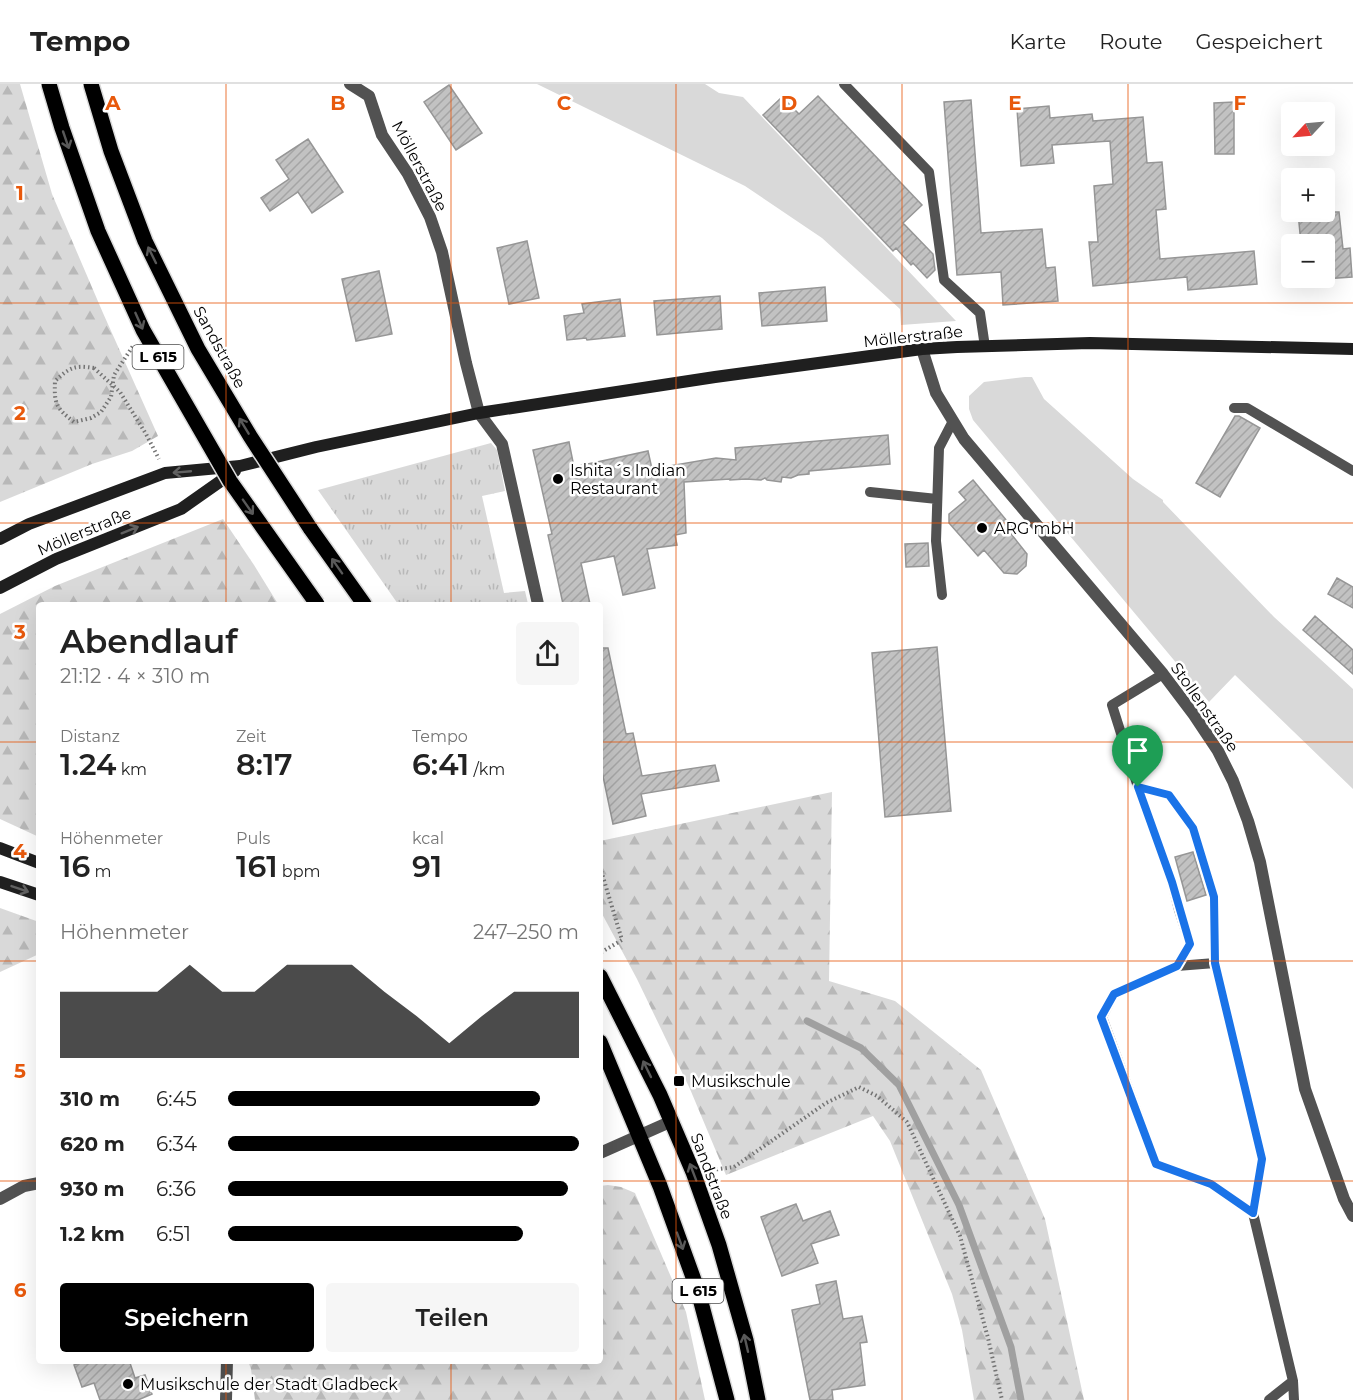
<!DOCTYPE html>
<html lang="de">
<head>
<meta charset="utf-8">
<style>
  :root { --surface:#fff; --page:#f6f6f6; --text:#222; --muted:#767676; --line:#e0e0e0; --accent:#000 }
  body { margin:0; font-family:Montserrat,sans-serif; background:var(--page); color:var(--text); height:100vh; display:flex; flex-direction:column; font-size:22px; white-space:nowrap }
  * { box-sizing:border-box; margin:0 }
  p { font-size:20px; color:var(--muted) }
  .icon { flex:none; width:33px; height:33px; fill:none; stroke:currentColor; stroke-width:2; stroke-linecap:round; stroke-linejoin:round }
  .map { position:relative; flex:1; overflow:hidden }
  .details { position:absolute; left:36px; top:518px; width:567px; height:762px; display:flex; flex-direction:column; background:var(--surface); border-radius:6px; box-shadow:0 6px 24px #0002 }
  .details>* { flex:none }
  .needle { width:39px; rotate:244deg }
  .tools { position:absolute; left:1281px; top:18px; display:grid; gap:12px }
  .tools a { display:grid; place-items:center; width:54px; height:54px; border-radius:6px; background:var(--surface); box-shadow:0 6px 24px #0002; font-size:30px }
  .pin { position:absolute; display:grid; place-items:center; width:51px; height:51px; color:#fff; margin:-62px -26px; border-radius:50% 50% 50% 0; rotate:-45deg; box-shadow:0 0 6px #0007 }
  .pin .icon { rotate:45deg }
  .round { display:grid; place-items:center; flex:none; width:63px; height:63px; border-radius:6px; background:var(--page) }
  .headline { display:flex; align-items:center; justify-content:space-between; height:102px; padding:0 24px }
  h1 { font-size:33px; font-weight:600; line-height:45px }
  .figures { display:grid; grid-template-columns:repeat(3,1fr); gap:9px; height:102px; padding:6px 24px }
  .figures div { display:grid; align-content:center }
  .figures b { font-size:30px; font-weight:600 }
  .figures small { font-size:16px; font-weight:400 }
  .figures p { font-size:16px }
  .chart { height:168px; padding:12px 24px }
  .chart p { display:flex; justify-content:space-between }
  .chart svg { width:100%; height:108px; margin-top:6px; fill:var(--accent); opacity:.7 }
  .button { display:flex; gap:12px; margin-top:auto; padding:12px 24px }
  .button a { flex:1; height:69px; border-radius:6px; background:var(--accent); color:#fff; font-size:24px; font-weight:600; line-height:69px; text-align:center }
  .button a+a { background:var(--page); color:var(--text) }
  ul { padding:0 24px; list-style:none; font-size:20px }
  li { display:grid; grid-template-columns:96px 72px 1fr; align-items:center; height:45px }
  li i { height:15px; border-radius:8px; background:var(--accent) }
  header { display:flex; align-items:center; gap:36px; box-sizing:border-box; height:84px; padding:0 30px; background:var(--surface); border-bottom:2px solid var(--line) }
  header strong { font-size:28px }
  nav { display:flex; gap:33px; margin-inline-start:auto; font-size:21px }
  .map>svg:first-child { display:block }
</style>
</head>
<body>
<header>
<strong>Tempo</strong>
<nav><a>Karte</a><a>Route</a><a>Gespeichert</a></nav>
</header>
<div class="map">
<svg width="1353" height="1316" viewBox="0 0 1353 1316">
  <defs>
    <pattern id="forest-firs" width="22" height="20" patternUnits="userSpaceOnUse" patternTransform="scale(1.5)"><rect width="22" height="20" fill="#d9d9d9"/><path d="M5 1l3.5 6h-7zM16 11l3.5 6h-7z" fill="#b8b8b8"/></pattern>
    <pattern id="park-tufts" width="24" height="20" patternUnits="userSpaceOnUse" patternTransform="scale(1.5)"><rect width="24" height="20" fill="#d9d9d9"/><path d="M3 7l-1-3M5 7V3M7 7l1-3M15 17l-1-3M17 17v-4M19 17l1-3" fill="none" stroke="#b8b8b8"/></pattern>
    <pattern id="building-hatch" width="6" height="6" patternUnits="userSpaceOnUse" patternTransform="scale(1.5)"><rect width="6" height="6" fill="#c2c2c2"/><path d="M-1 1l2-2M0 6l6-6M5 7l2-2" fill="none" stroke="#a5a5a5"/></pattern>
  </defs>
  <rect width="100%" height="100%" fill="#fff"/>
  <path fill="#d9d9d9" d="M537,0H705L719,9L743,13L956,237L901,241L900,225L822,154L745,102Z
    M1025,293H1032L1044,315L1133,395L1163,416V418L1274,533L1353,605V705L1235,591L1209,618L973,336L969,325V312L984,298Z"/>
  <path fill="url(#forest-firs)" d="M0,0H20L52,110L103,229L158,352L132,367L92,380L0,418Z
    M223,435L254,481L278,520H39V753L0,735V530L55,502Z
    M832,708L829,897L895,917L981,986L1045,1135L1084,1316H974L962,1246L952,1210L890,1057L873,1032L726,1091L690,1005L637,895L600,826V757Z
    M0,824L39,838V870L0,888Z
    M608,1101L621,1103L635,1109L686,1228L705,1316H255L251,1285L248,1277L600,1276V1102Z"/>
  <path fill="url(#park-tufts)" d="M491,359L497,366L505,407L482,412L504,509L525,507L528,520H398L318,406Z"/>
  <g fill="none" stroke-linecap="round" stroke-linejoin="round">
    <path stroke="#a0a0a0" stroke-width="7" d="M807,937L861,964L899,1001L959,1121L1011,1263L1021,1316"/>
  </g>
  <path fill="url(#building-hatch)" stroke="#969696" stroke-width="1.5" d="M449,1L482,49L456,66L424,18Z
    M818,12L922,121L903,139L933,170L935,186L927,194L913,179L911,181L896,164L893,167L763,31L782,13L799,30Z
    M971,16L981,149L1042,145L1046,184L1055,183L1058,217L1003,221L1001,188L957,191L944,18Z
    M1234,18V70H1215L1214,19Z
    M1049,22L1050,34L1092,30L1093,37L1143,33L1147,79L1162,78L1166,125L1156,126L1160,175L1254,167L1257,200L1188,206L1187,193L1093,202L1089,158H1098L1094,102L1113,100L1110,57L1052,61L1054,79L1021,82L1017,25Z
    M308,55L343,108L312,129L298,108L270,127L261,114L289,95L276,76Z
    M1298,128H1339L1343,165L1350,164L1352,193L1324,195V160H1301Z
    M527,157L539,214L509,220L497,164Z
    M379,187L392,250L356,257L342,195Z
    M825,203L827,237L762,242L759,209Z
    M720,212L722,245L657,251L654,217Z
    M620,215L625,252L587,256L586,254L567,256L564,232L584,229L582,220Z
    M1235,332H1239L1260,344L1220,413L1196,399Z
    M888,351L890,380L809,387V390L798,391L791,394L782,393L781,398L767,396L765,394L761,396L746,395L730,396V395L684,398L686,449L675,451L677,461L647,465L655,504L623,511L614,472L581,479L590,520H563L548,451L552,450L533,366L569,358L574,383L648,367L652,385L716,374L736,376L735,364Z
    M973,396L1012,443L1008,446L1027,470L1026,482L1017,490L1004,489L984,466L978,472L949,439V430L966,416L959,408Z
    M928,459L929,482L906,483L905,460Z
    M1337,494L1353,503V524L1328,510Z
    M1315,532L1353,566V590L1303,546Z
    M937,563L951,727L885,733L872,569Z
    M600,564H608L626,650L633,649L642,692L715,681L719,697L641,710L646,732L613,740L600,678Z
    M1193,768L1206,811L1187,817L1175,773Z
    M796,1120L803,1137L830,1127L839,1151L811,1160L818,1179L782,1192L761,1133Z
    M836,1197L843,1235L862,1232L867,1258L860,1259L865,1301L832,1306L833,1316H810L792,1226L820,1220L816,1201Z
    M87,1276H129L135,1294L145,1291L152,1310L138,1316H100L94,1299L82,1303L74,1281Z"/>
  <g fill="none" stroke-linecap="round" stroke-linejoin="round">
    <defs>
      <path id="primary" d="M310,444L364,520
        M600,892L660,1011L693,1088L719,1161L746,1256L758,1316
        M600,958L660,1102L698,1207L727,1316"/>
    </defs>
    <use href="#primary" stroke="#dbdbdb" stroke-width="18"/>
    <path stroke="#747474" stroke-width="4" stroke-dasharray="1.5 3" stroke-linecap="butt" d="M94,284L120,308L146,350L159,375
      M600,783L622,856L600,869
      M712,1086L734,1083L826,1019L859,1003L877,1012L907,1038L960,1152L988,1254L1002,1316"/>
    <path stroke="#525252" stroke-width="10" d="M844,0L929,88L944,196L980,229L985,263
      M1234,324H1247L1353,387
      M870,408L937,415
      M942,511L936,457L939,364L953,337
      M1163,590L1112,621L1138,703L1172,798L1179,826L1190,860L1177,882
      M1138,703L1169,711L1193,744L1214,813L1215,879L1262,1075L1253,1129
      M1215,879L1177,882L1114,910L1102,933L1156,1080L1211,1100L1253,1129L1293,1297L1269,1316
      M1293,1297L1294,1316"/>
    <path stroke="#525252" stroke-width="12" d="M350,0L369,12L382,51L408,90L430,133L442,168L466,279L479,329L502,360L538,520
      M922,265L936,309L964,355L1163,590L1194,631L1218,667L1233,697L1248,737L1260,778L1305,1005L1344,1115L1353,1132
      M600,1069L672,1037
      M0,1115L24,1102L39,1099
      M226,1316L227,1276"/>
    <path stroke="#1f1f1f" stroke-width="12" d="M0,455L29,440L165,389L240,382L316,363L479,329L715,293L922,265L957,263L1090,259L1353,265
      M0,504L56,475L181,425L235,387
      M0,764L39,779
      M0,798L39,811"/>
    <use href="#primary" stroke="#000" stroke-width="15"/>
    <defs>
      <path id="primary-bridge" d="M49,0L62,44L98,147L143,246L230,397L317,520
        M91,0L111,67L145,157L198,265L250,352L310,444"/>
    </defs>
    <use href="#primary-bridge" stroke="#dbdbdb" stroke-width="18" stroke-linecap="butt"/>
    <path stroke="#747474" stroke-width="4" stroke-dasharray="1.5 3" stroke-linecap="butt" d="M94,284C75,281 70,283 55,297C54,320 56,324 74,338L91,334L101,328L111,313L114,291L133,262"/>
    <use href="#primary-bridge" stroke="#000" stroke-width="15"/>
  </g>
  <defs><path id="oneway-shaft" d="M-6 0H5M1.5-3L5.5 0L1.5 3" fill="none" stroke-width="1.6" stroke-linecap="round" stroke-linejoin="round" transform="scale(1.5)"/></defs>
  <g stroke="#595959">
    <use href="#oneway-shaft" transform="translate(66 56) rotate(71)"/>
    <use href="#oneway-shaft" transform="translate(152 171) rotate(-116)"/>
    <use href="#oneway-shaft" transform="translate(139 237) rotate(66)"/>
    <use href="#oneway-shaft" transform="translate(244 342) rotate(-121)"/>
    <use href="#oneway-shaft" transform="translate(248 423) rotate(55)"/>
    <use href="#oneway-shaft" transform="translate(337 482) rotate(-125)"/>
    <use href="#oneway-shaft" transform="translate(647 985) rotate(-116)"/>
    <use href="#oneway-shaft" transform="translate(693 1088) rotate(-111)"/>
    <use href="#oneway-shaft" transform="translate(680 1157) rotate(70)"/>
    <use href="#oneway-shaft" transform="translate(746 1259) rotate(-103)"/>
  </g>
  <g stroke="#626262">
    <use href="#oneway-shaft" transform="translate(182 388) rotate(175)"/>
    <use href="#oneway-shaft" transform="translate(130 446) rotate(-22)"/>
    <use href="#oneway-shaft" transform="translate(20 805) rotate(19)"/>
  </g>
  <g fill="none" stroke-linecap="round" stroke-linejoin="round">
    <defs>
      <path id="route" d="M1138,703L1169,711L1193,744L1214,813L1215,879L1262,1075L1253,1129L1211,1100L1156,1080L1101,933L1114,910L1177,882L1190,860L1172,798Z"/>
    </defs>
    <use href="#route" stroke="#fff" stroke-width="12"/>
    <use href="#route" stroke="#1a73e8" stroke-width="8"/>
  </g>
  <path fill="none" stroke="#e8590c" stroke-width="1.5" stroke-opacity="0.55" d="M226,0V520M451,0V520M676,0V1316M902,0V1316M1128,0V1316M0,219H1353M0,439H1353M0,658H39M600,658H1353M0,877H39M600,877H1353M0,1097H39M600,1097H1353M226,1276V1316M451,1276V1316"/>
  <g fill="#000" stroke="#fff" stroke-width="2">
    <circle cx="558" cy="395" r="6"/>
    <circle cx="982" cy="444" r="6"/>
    <rect x="673" y="991" width="12" height="12" rx="3"/>
    <circle cx="128" cy="1300" r="6"/>
  </g>
  <g text-anchor="middle" stroke-width="5" stroke-linejoin="round" paint-order="stroke">
    <g fill="#fff" stroke="#4c4c4c" stroke-width="1.5">
      <rect x="132.5" y="261" width="51" height="24" rx="4.5"/>
      <rect x="672.5" y="1195" width="51" height="24" rx="4.5"/>
    </g>
    <g font-size="15" font-weight="bold" fill="#000">
      <text x="158" y="278">L 615</text>
      <text x="698" y="1212">L 615</text>
    </g>
    <g font-size="16" fill="#000" stroke="#fff">
      <text transform="translate(420 82) rotate(62)" y="6">Möllerstraße</text>
      <text transform="translate(913 252) rotate(-6)" y="6">Möllerstraße</text>
      <text transform="translate(220 263) rotate(61)" y="6">Sandstraße</text>
      <text transform="translate(84 447) rotate(-23)" y="6">Möllerstraße</text>
      <text transform="translate(1205 623) rotate(55)" y="6">Stollenstraße</text>
      <text transform="translate(712 1092) rotate(69)" y="6">Sandstraße</text>
    </g>
    <g font-size="16" fill="#000" stroke="#fff" text-anchor="start">
      <text x="570" y="392">Ishita´s Indian<tspan x="570" dy="18">Restaurant</tspan></text>
      <text x="994" y="450">ARG mbH</text>
      <text x="691" y="1003">Musikschule</text>
      <text x="140" y="1306">Musikschule der Stadt Gladbeck</text>
    </g>
  </g>
  <g font-size="20" text-anchor="middle" font-weight="bold" fill="#e8590c" stroke="#fff" stroke-width="5" stroke-linejoin="round" paint-order="stroke">
    <text x="113" y="26">A</text>
    <text x="338" y="26">B</text>
    <text x="564" y="26">C</text>
    <text x="789" y="26">D</text>
    <text x="1015" y="26">E</text>
    <text x="1240" y="26">F</text>
    <text x="20" y="116">1</text>
    <text x="20" y="336">2</text>
    <text x="20" y="555">3</text>
    <text x="20" y="774">4</text>
    <text x="20" y="994">5</text>
    <text x="20" y="1213">6</text>
  </g>
</svg>
<div class="tools">
<a><svg class="needle" viewBox="-14 -14 28 28"><path d="M0-13l5 13h-10z" fill="#e53935"/><path d="M0 13l5-13h-10z" fill="#767676"/></svg></a>
<a>+</a>
<a>−</a>
</div>
<div class="pin" style="left:1138px;top:703px;background:#1e9e55"><svg class="icon" aria-label="arrive" viewBox="0 0 24 24"><path d="M6 21V4h12l-3 4 3 4H6"/></svg></div>
<section class="details">
<div class="headline"><div><h1>Abendlauf</h1><p>21:12 · 4 × 310 m</p></div><a class="round"><svg class="icon" aria-label="share" viewBox="0 0 24 24"><path d="M12 15V3M7 8l5-5 5 5M5 13v7h14v-7"/></svg></a></div>
<div class="figures">
<div><p>Distanz</p><b>1.24<small> km</small></b></div>
<div><p>Zeit</p><b>8:17</b></div>
<div><p>Tempo</p><b>6:41<small> /km</small></b></div>
</div>
<div class="figures">
<div><p>Höhenmeter</p><b>16<small> m</small></b></div>
<div><p>Puls</p><b>161<small> bpm</small></b></div>
<div><p>kcal</p><b>91</b></div>
</div>
<div class="chart"><p><span>Höhenmeter</span>247–250 m</p>
<svg viewBox="0 0 160 44" preserveAspectRatio="none"><path d="M0 44V17L10 17L20 17L30 17L40 6L50 17L60 17L70 6L80 6L90 6L100 17L110 27L120 38L130 27L140 17L150 17L160 17V44z"/></svg>
</div>
<ul>
<li><b>310 m</b>6:45<i style="width:89%"></i></li>
<li><b>620 m</b>6:34<i style="width:100%"></i></li>
<li><b>930 m</b>6:36<i style="width:97%"></i></li>
<li><b>1.2 km</b>6:51<i style="width:84%"></i></li>
</ul>
<div class="button"><a>Speichern</a><a>Teilen</a></div>
</section>
</div>
</body>
</html>
